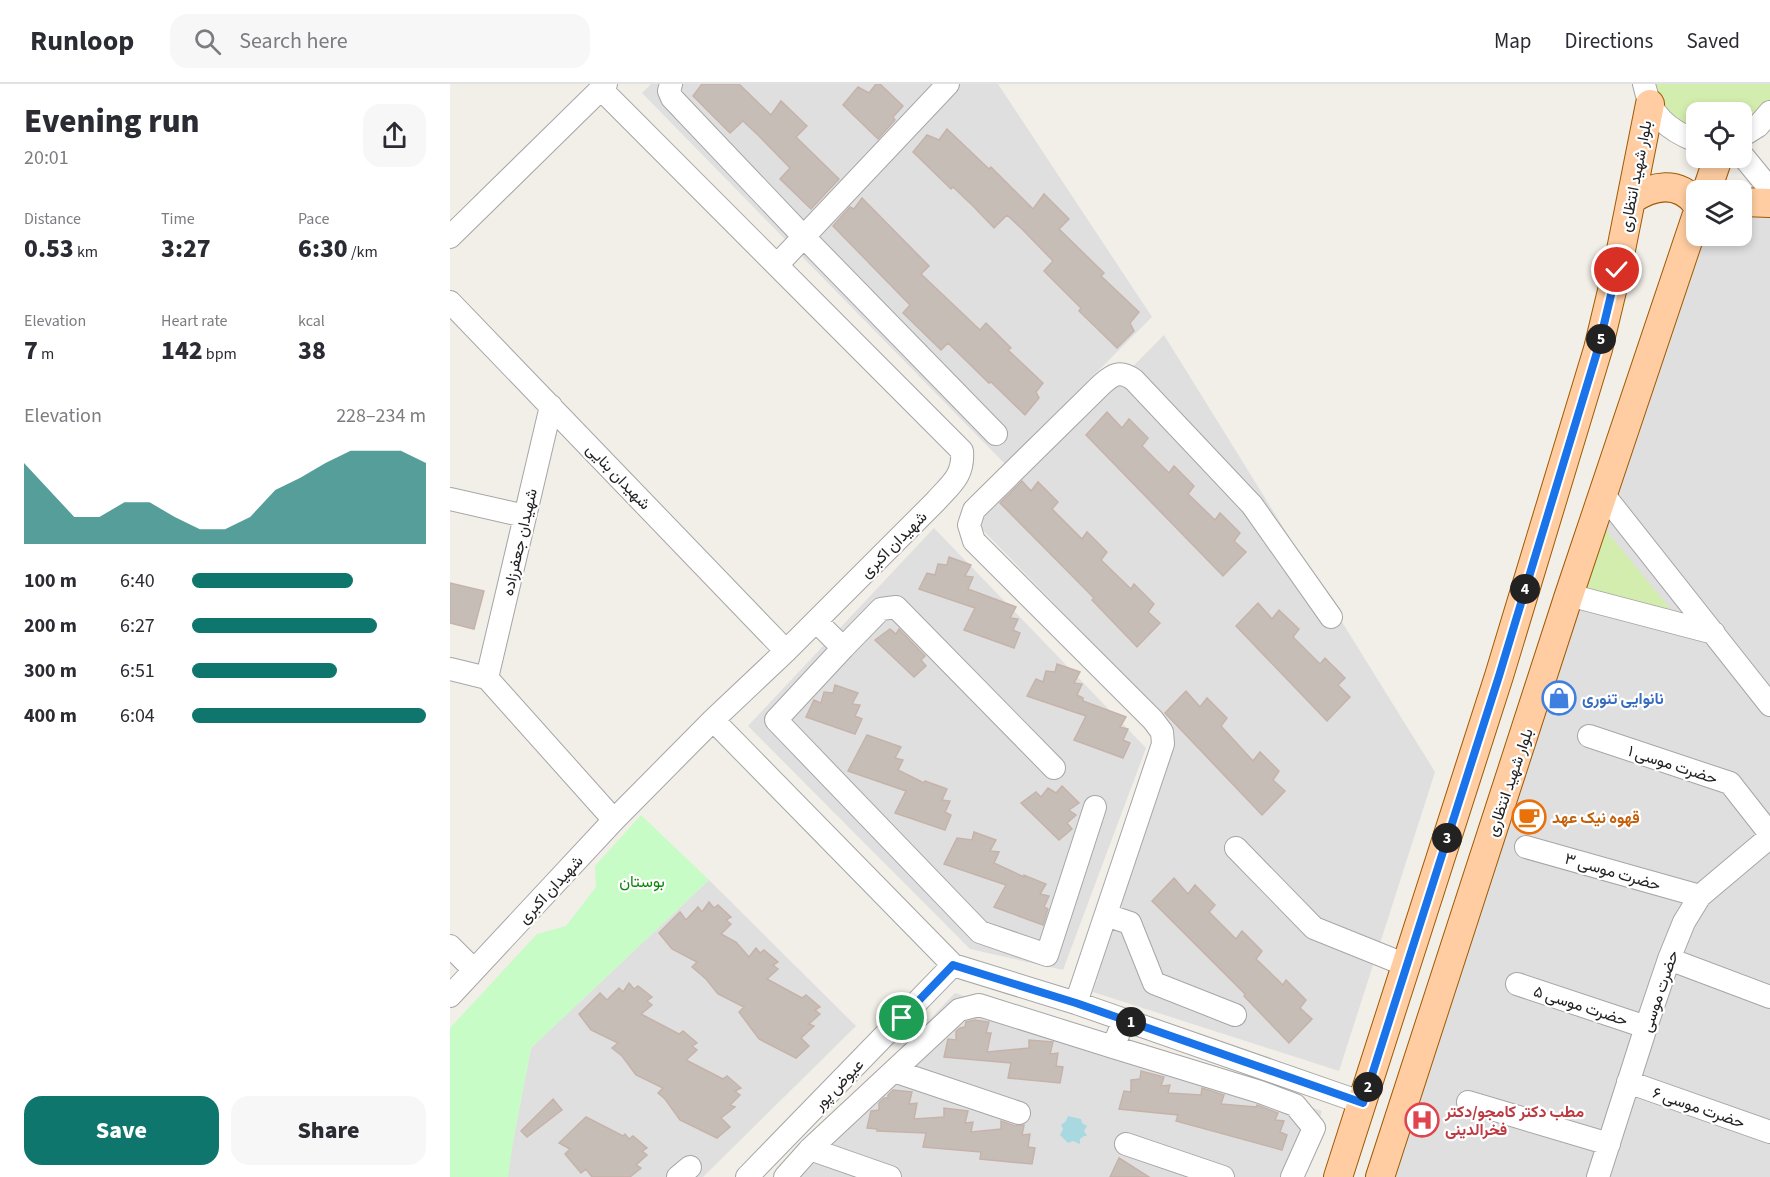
<!DOCTYPE html>
<html lang="en">
<head>
<meta charset="utf-8">
<style>
  :root { --surface:#fff; --page:#f7f7f7; --text:#2b2b33; --muted:#7c7c81; --line:#e1e1e2; --accent:#0f766e }
  body { margin:0; font-family:"Source Sans 3",Vazirmatn,sans-serif; background:var(--page); color:var(--text); height:100vh; display:flex; flex-direction:column; font-size:22px; white-space:nowrap }
  * { box-sizing:border-box; margin:0 }
  p { font-size:20px; color:var(--muted) }
  .icon { flex:none; width:33px; height:33px; fill:none; stroke:currentColor; stroke-width:2; stroke-linecap:round; stroke-linejoin:round }
  .map { position:relative; flex:1; overflow:hidden }
  .side { display:flex; flex-direction:column; background:var(--surface); width:450px }
  .side>* { flex:none }
  .controls { position:absolute; left:1236px; top:18px; display:grid; gap:12px }
  .controls a { display:grid; place-items:center; width:66px; height:66px; border-radius:12px; background:var(--surface); box-shadow:0 3px 9px #0003; font-size:30px }
  .pin { position:absolute; display:grid; place-items:center; width:51px; height:51px; color:#fff; margin:-26px; border:3px solid #fff; border-radius:50%; box-shadow:0 2px 6px #0007 }
  .km { position:absolute; width:30px; height:30px; margin:-15px; border-radius:50%; background:#222; color:#fff; font-size:16px; line-height:30px; text-align:center }
  .round { display:grid; place-items:center; flex:none; width:63px; height:63px; border-radius:18px; background:var(--page) }
  .overview { display:flex; align-items:center; justify-content:space-between; height:102px; padding:0 24px }
  h1 { font-size:33px; font-weight:800; line-height:45px }
  .figures { display:grid; grid-template-columns:repeat(3,1fr); gap:9px; height:102px; padding:6px 24px }
  .figures div { display:grid; align-content:center }
  .figures b { font-size:26px; font-weight:800 }
  .figures small { font-size:16px; font-weight:400 }
  .figures p { font-size:16px }
  .chart { height:168px; padding:12px 24px }
  .chart p { display:flex; justify-content:space-between }
  .chart svg { width:100%; height:108px; margin-top:6px; fill:var(--accent); opacity:.7 }
  .cta { display:flex; gap:12px; margin-top:auto; padding:12px 24px }
  .cta a { flex:1; height:69px; border-radius:18px; background:var(--accent); color:#fff; font-size:24px; font-weight:800; line-height:69px; text-align:center }
  .cta a+a { background:var(--page); color:var(--text) }
  ul { padding:0 24px; list-style:none; font-size:20px }
  li { display:grid; grid-template-columns:96px 72px 1fr; align-items:center; height:45px }
  li i { height:15px; border-radius:8px; background:var(--accent) }
  header { display:flex; align-items:center; gap:36px; box-sizing:border-box; height:84px; padding:0 30px; background:var(--surface); border-bottom:2px solid var(--line) }
  header strong { font-size:28px }
  nav { display:flex; gap:33px; margin-inline-start:auto; font-size:21px }
  .search { width:420px; height:54px; background:var(--page); display:flex; align-items:center; gap:15px; box-sizing:border-box; padding:0 21px; border-radius:18px; color:var(--muted); font-size:22px }
  main { display:flex; flex:1; min-height:0 }
  .map>svg:first-child { display:block }
</style>
</head>
<body>
<header>
<strong>Runloop</strong>
<div class="search"><svg class="icon" aria-label="search" viewBox="0 0 24 24"><circle cx="10" cy="10" r="6"/><path d="M15 15l6 6"/></svg>Search here</div>
<nav><a>Map</a><a>Directions</a><a>Saved</a></nav>
</header>
<main>
<section class="side">
<div class="overview"><div><h1>Evening run</h1><p>20:01</p></div><a class="round"><svg class="icon" aria-label="share" viewBox="0 0 24 24"><path d="M12 15V3M7 8l5-5 5 5M5 13v7h14v-7"/></svg></a></div>
<div class="figures">
<div><p>Distance</p><b>0.53<small> km</small></b></div>
<div><p>Time</p><b>3:27</b></div>
<div><p>Pace</p><b>6:30<small> /km</small></b></div>
</div>
<div class="figures">
<div><p>Elevation</p><b>7<small> m</small></b></div>
<div><p>Heart rate</p><b>142<small> bpm</small></b></div>
<div><p>kcal</p><b>38</b></div>
</div>
<div class="chart"><p><span>Elevation</span>228–234 m</p>
<svg viewBox="0 0 160 44" preserveAspectRatio="none"><path d="M0 44V11L10 22L20 33L30 33L40 27L50 27L60 33L70 38L80 38L90 33L100 22L110 17L120 11L130 6L140 6L150 6L160 11V44z"/></svg>
</div>
<ul>
<li><b>100 m</b>6:40<i style="width:69%"></i></li>
<li><b>200 m</b>6:27<i style="width:79%"></i></li>
<li><b>300 m</b>6:51<i style="width:62%"></i></li>
<li><b>400 m</b>6:04<i style="width:100%"></i></li>
</ul>
<div class="cta"><a>Save</a><a>Share</a></div>
</section>
<div class="map">
<svg width="1320" height="1093" viewBox="0 0 1320 1093">
  <rect width="100%" height="100%" fill="#f2eee8"/>
  <path fill="#e0dfdf" d="M201,0H548L702,233L555,380L192,9Z
    M1292,125H1320V1093H932L1246,152H1292Z
    M714,251L985,688L889,987L643,908L723,642L527,440Z
    M484,444L696,664L613,886L520,865L298,642Z
    M259,796L406,942L253,1093H56L81,964Z
    M505,909L872,1027L850,1093H329Z"/>
  <path fill="#d3edae" d="M1194,0H1320V16L1292,41V28H1246V49L1228,50Z
    M1154,444L1227,533L1134,502Z"/>
  <path fill="#c7fcc6" d="M191,731L259,796L81,964L63,1058L58,1093H0V944L87,850L116,842L146,803L145,782Z"/>
  <path fill="#a8d9e1" d="M618,1032L631,1035L632,1039L637,1042L634,1047L637,1052H634L630,1055V1060L623,1057L618,1059L610,1051L613,1045L611,1041L616,1037Z"/>
  <path fill="#c7bdb7" stroke="#c5b3aa" stroke-width="1.5" d="M252,0H289L321,31L331,17L357,42L346,53L389,95L361,125L330,95L340,84L309,52L293,37L280,49L243,12Z
    M426,0H430L453,22L443,33L445,36L428,55L393,21L408,3L419,9Z
    M497,45L539,85L541,83L583,125L594,110L619,135L609,145L654,189L651,192L689,228L680,239L684,247L667,264L629,227L631,224L594,187L603,177L572,145L557,131L544,144L523,122L503,103L501,105L463,68L477,51L489,56Z
    M412,114L479,182L471,190L530,246L536,239L561,264L558,266L593,299L586,308L589,314L575,331L541,298L539,299L498,259L491,266L453,229L460,221L383,142L400,123L404,125Z
    M657,328L672,344L679,335L698,354L692,362L719,389L724,382L744,402L738,410L765,436L770,429L790,449L784,457L796,468L773,492L636,351Z
    M572,397L581,407L588,398L608,418L602,425L632,455L637,448L657,468L651,476L681,505L684,500L704,520L698,528L710,539L687,563L642,516L644,514L550,419Z
    M499,473L521,481L515,492L523,493L518,505L566,523L560,534L568,535L563,546L570,549L564,564L514,546L525,524L469,505L477,489L485,491L488,480L497,481Z
    M0,499L34,507L24,545L0,539Z
    M808,519L822,535L829,526L849,545L843,553L870,580L875,574L895,594L888,601L900,613L877,637L786,542Z
    M440,545L446,550L449,545L475,572L471,576L476,582L464,593L425,556Z
    M607,580L630,588L624,599L632,600L627,611L633,614V617L676,633L670,643L678,645L673,656L680,659L673,674L624,656L636,632L577,612L586,595L593,598L596,587L605,588Z
    M385,601L408,609L402,620L410,621L405,632L412,635L405,650L356,633L364,616L371,619L374,608L383,609Z
    M736,607L750,623L757,614L777,634L771,642L803,677L810,668L829,687L823,696L835,707L812,731L715,629Z
    M417,651L451,663L445,674L453,676L448,686L474,699L475,697L497,705L492,716L500,717L495,728L501,731L495,746L445,729L456,707L398,687Z
    M612,702L629,719L619,726L626,731L617,739L622,745L609,756L571,719L586,708L591,713L598,704L606,709Z
    M524,748L546,756L540,767L549,768L544,779L574,793V791L596,800L590,810L599,812L594,823L598,825L593,841L544,823L556,801L494,780L507,754L522,756Z
    M724,794L738,810L745,801L765,821L759,828L786,855L792,847L812,867L806,875L833,901L836,896L856,916L850,924L862,935L839,959L794,912L795,910L702,817Z
    M259,818L264,824L268,821L281,833L276,836L281,840L271,850L286,858L299,873L306,864L310,869L314,866L328,878L323,881L328,885L317,895L352,914L356,911L370,923L365,926L370,930L359,940L364,942L351,954L359,962L346,974L309,955L289,928L294,923L268,910L256,895L242,883L247,878L222,865L209,849L230,828L236,836L248,823L252,828Z
    M179,899L184,905L188,902L202,913L197,917L202,921L191,930L229,950L233,947L247,959L242,962L247,966L236,976L273,995L277,992L291,1004L285,1007L290,1011L280,1021L285,1023L271,1034L280,1043L267,1054L230,1036L215,1015L208,1009L213,1004L186,991L172,972L162,964L168,959L141,946L129,930L150,909L157,916L169,904L173,908Z
    M525,936L539,938L536,949H541L537,968L579,964V956L603,958L600,970L608,969L606,982L613,983L610,999L558,994L561,979L494,973L498,955L506,956V947L510,944L515,943L516,938Z
    M691,987L714,993L711,1002L720,1001L718,1009L751,1011L752,1004L774,1011L771,1020L806,1023L807,1021L828,1029L825,1036L834,1037L830,1048L837,1051L832,1066L726,1037L728,1031L669,1025L674,1007L681,1008V996L690,995Z
    M443,1006L462,1008L459,1020L467,1019L464,1035L494,1033V1024L518,1027L515,1039L523,1038L521,1048L551,1045V1037L565,1042L574,1041L572,1051L580,1050L578,1063L585,1064L582,1080L530,1075L531,1068L473,1063L476,1049L427,1047V1045L417,1044L421,1027L429,1026V1019L434,1014H438V1011Z
    M103,1015L112,1026L77,1053L71,1047Z
    M136,1033L173,1052L175,1050L179,1055L183,1052L197,1064L192,1067L197,1071L186,1081L191,1084L180,1093H142L136,1085L131,1089L115,1070L120,1065L109,1059Z
    M669,1074L699,1093H660Z"/>
  <g fill="none" stroke-linecap="round" stroke-linejoin="round">
    <defs>
      <path id="minor" d="M221,0L219,7L222,14L353,152L546,350
        M1194,0C1200,31 1218,46 1246,57
        M1292,52L1308,42L1320,28
        M1292,71L1320,105
        M0,153L156,0
        M327,181L498,0
        M0,218L336,567
        M101,322L37,594L164,736
        M1154,411L1320,621
        M0,415L75,432
        M1119,511L1264,549
        M366,537L393,564L326,636L530,848L597,871L645,723
        M393,564L431,525L446,523L604,684
        M0,585L37,594
        M263,636L503,881L626,919L913,1019
        M1139,652L1280,699L1320,750
        M1076,763L1250,812
        M786,764L864,844L956,881
        M656,831L680,839L704,899L785,931
        M0,862L24,886
        M1219,875L1320,913
        M1067,900L1196,943
        M0,912L164,736L263,636L336,567L485,418C501,400 514,392 512,367L151,5
        M626,919L713,660L712,648L703,636L524,457L519,441L524,426L651,301C663,290 670,286 684,296L802,421L881,533
        M663,963L810,1008L845,1021L864,1044L842,1093
        M444,987L569,1029
        M1178,998L1320,1048
        M1018,1018L1159,1060
        M676,1060L773,1093
        M360,1065L440,1093
        M228,1093L240,1083
        M297,1093L503,881
        M335,1093L360,1065L509,926L529,921L663,963L674,936
        M1148,1093L1196,943L1219,875L1234,838L1250,812L1320,753"/>
      <path id="major" d="M1257,106L1268,74
        M1181,116C1203,101 1228,96 1246,119
        M1292,118L1320,119
        M888,1093L1049,592L1148,265L1167,186L1200,20
        M930,1093L1119,511L1246,133"/>
    </defs>
    <use href="#minor" stroke="#a6a6a6" stroke-width="24"/>
    <use href="#major" stroke="#9f5a00" stroke-width="30"/>
    <use href="#minor" stroke="#fff" stroke-width="22"/>
    <use href="#major" stroke="#ffcda1" stroke-width="28"/>
  </g>
  <g fill="none" stroke-linecap="round" stroke-linejoin="round">
    <defs>
      <path id="route" d="M452,934L503,881L626,919L913,1019L1049,592L1148,265L1167,186"/>
    </defs>
    <use href="#route" stroke="#fff" stroke-width="12"/>
    <use href="#route" stroke="#1a73e8" stroke-width="8"/>
  </g>
  <defs>
    <symbol id="shop-ring" viewBox="-11 -11 22 22"><circle r="9.5" fill="#fff" stroke="#3f7fe0" stroke-width="1.5"/><path d="M-5-2.5h2.3a2.7 3.5 0 0 1 5.4 0H5L5.5 6h-11ZM-1.5-2.5h3a1.5 2.3 0 0 0-3 0Z" fill="#3f7fe0"/></symbol>
    <symbol id="cafe-ring" viewBox="-11 -11 22 22"><circle r="9.5" fill="#fff" stroke="#e8710a" stroke-width="1.5"/><path d="M-5.5-4.5H6V0H3Q3 3.5 0 3.5H-2.5Q-5.5 3.5-5.5 0ZM3-3.2v2h1.7v-2ZM-6 4.5H4V6H-6Z" fill="#e8710a"/></symbol>
    <symbol id="hospital-ring" viewBox="-11 -11 22 22"><circle r="9.5" fill="#fff" stroke="#e0444e" stroke-width="1.5"/><path d="M-5-5h3v3.5h4V-5h3V5h-3V1.5h-4V5h-3Z" fill="#e0444e"/></symbol>
  </defs>
  <g fill-rule="evenodd">
    <use href="#shop-ring" x="1090" y="595" width="38" height="38"/>
    <use href="#cafe-ring" x="1060" y="714" width="38" height="38"/>
    <use href="#hospital-ring" x="953" y="1017" width="38" height="38"/>
  </g>
  <g text-anchor="middle" stroke-width="4.5" stroke-linejoin="round" paint-order="stroke">
    <g font-size="16" fill="#222" stroke="#fff">
      <text transform="translate(1185 92) rotate(-79)" y="6">بلوار شهید انتظاری</text>
      <text transform="translate(169 392) rotate(46)" y="6">شهیدان بنایی</text>
      <text transform="translate(69 458) rotate(-77)" y="6">شهیدان جعفرزاده</text>
      <text transform="translate(443 460) rotate(-45)" y="6">شهیدان اکبری</text>
      <text transform="translate(1223 680) rotate(18)" y="6">حضرت موسی ۱</text>
      <text transform="translate(1059 698) rotate(-71)" y="6">بلوار شهید انتظاری</text>
      <text transform="translate(1163 787) rotate(16)" y="6">حضرت موسی ۳</text>
      <text transform="translate(100 805) rotate(-47)" y="6">شهیدان اکبری</text>
      <text transform="translate(1209 907) rotate(-71)" y="6">حضرت موسی</text>
      <text transform="translate(1131 921) rotate(18)" y="6">حضرت موسی ۵</text>
      <text transform="translate(388 1000) rotate(-46)" y="6">عیوض پور</text>
      <text transform="translate(1249 1023) rotate(19)" y="6">حضرت موسی ۶</text>
    </g>
    <g font-size="16" font-weight="bold" fill="#366cbe" stroke="#fff" text-anchor="start">
      <text x="1132" y="620">نانوایی تنوری</text>
    </g>
    <g font-size="16" font-weight="bold" fill="#c56008" stroke="#fff" text-anchor="start">
      <text x="1102" y="739">قهوه نیک عهد</text>
    </g>
    <g font-size="16" fill="#0b8708" stroke="#fff">
      <text x="192" y="803">بوستان</text>
    </g>
    <g font-size="16" font-weight="bold" fill="#be3a42" stroke="#fff" text-anchor="start">
      <text x="995" y="1033">مطب دکتر کامجو/دکتر<tspan x="995" dy="18">فخرالدینی</tspan></text>
    </g>
  </g>
</svg>
<div class="controls">
<a><svg class="icon" aria-label="locate" viewBox="0 0 24 24"><circle cx="12" cy="12" r="6"/><path d="M12 2v4M12 18v4M2 12h4M18 12h4"/></svg></a>
<a><svg class="icon" aria-label="layers" viewBox="0 0 24 24"><path d="M12 4l9 5-9 5-9-5zM3 14l9 5 9-5"/></svg></a>
</div>
<div class="pin" style="left:452px;top:934px;background:#1e9e55"><svg class="icon" aria-label="arrive" viewBox="0 0 24 24"><path d="M6 21V4h12l-3 4 3 4H6"/></svg></div>
<div class="pin" style="left:1167px;top:186px;background:#d93025"><svg class="icon" aria-label="check" viewBox="0 0 24 24"><path d="M5 12l5 5 9-10"/></svg></div>
<b class="km" style="left:681px;top:938px">1</b>
<b class="km" style="left:918px;top:1003px">2</b>
<b class="km" style="left:997px;top:754px">3</b>
<b class="km" style="left:1075px;top:505px">4</b>
<b class="km" style="left:1151px;top:255px">5</b>
</div>
</main>
</body>
</html>
